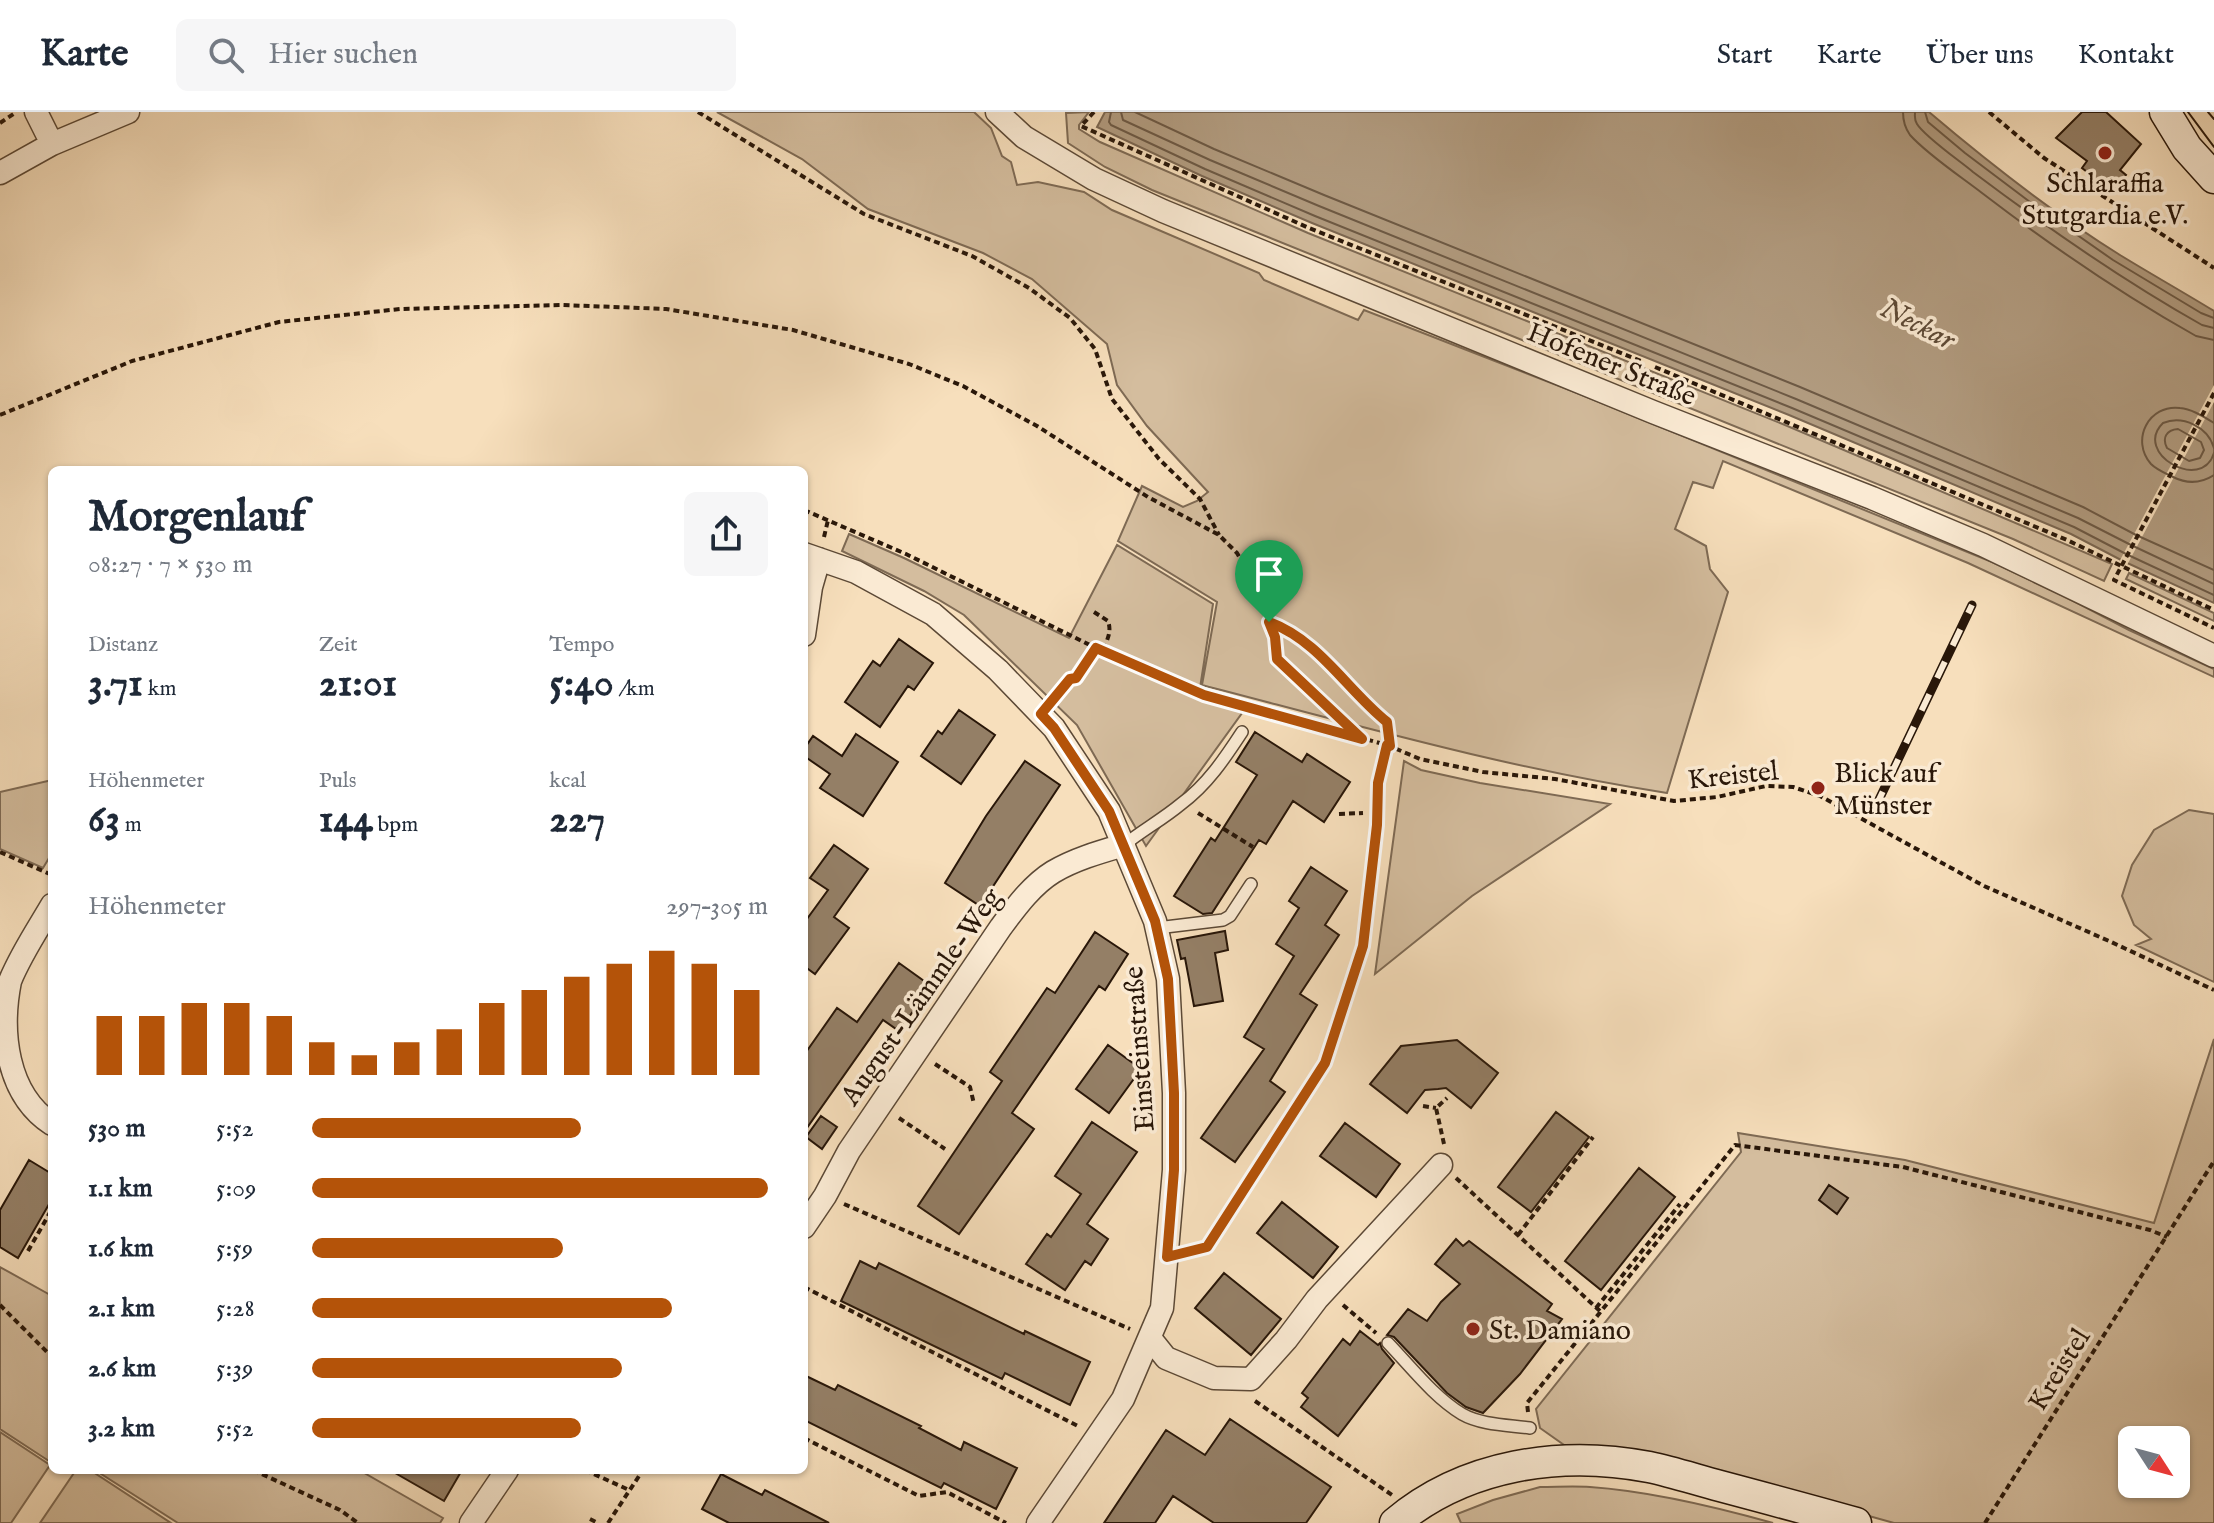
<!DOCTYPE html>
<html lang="de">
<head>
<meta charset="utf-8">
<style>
  :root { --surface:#fff; --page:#f6f6f7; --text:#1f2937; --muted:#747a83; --line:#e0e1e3; --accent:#b45309 }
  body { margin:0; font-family:"IM FELL English",serif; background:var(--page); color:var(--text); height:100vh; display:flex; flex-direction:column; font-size:30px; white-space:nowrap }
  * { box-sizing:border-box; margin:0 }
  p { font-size:26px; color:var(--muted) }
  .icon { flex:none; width:44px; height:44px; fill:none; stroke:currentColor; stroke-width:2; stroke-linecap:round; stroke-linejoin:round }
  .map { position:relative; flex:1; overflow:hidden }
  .side { position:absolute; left:48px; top:354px; width:760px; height:1008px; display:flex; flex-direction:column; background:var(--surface); border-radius:12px; box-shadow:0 2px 6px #0004 }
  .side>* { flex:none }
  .needle { width:52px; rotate:126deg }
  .tools { position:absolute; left:2118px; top:1314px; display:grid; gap:16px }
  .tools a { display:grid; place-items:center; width:72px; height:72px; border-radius:12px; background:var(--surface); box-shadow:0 2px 6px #0004; font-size:40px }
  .pin { position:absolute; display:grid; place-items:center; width:68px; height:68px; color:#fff; margin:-82px -34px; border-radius:50% 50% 50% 0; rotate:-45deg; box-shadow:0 0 8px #0007 }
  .pin .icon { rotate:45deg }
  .round { display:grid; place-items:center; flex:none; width:84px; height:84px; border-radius:12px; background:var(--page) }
  .head { display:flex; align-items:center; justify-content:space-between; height:136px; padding:0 40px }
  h1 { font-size:44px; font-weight:800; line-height:60px }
  .figures { display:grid; grid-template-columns:repeat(3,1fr); gap:12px; height:136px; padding:8px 40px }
  .figures div { display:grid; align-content:center }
  .figures b { font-size:40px; font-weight:800 }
  .figures small { font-size:22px; font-weight:400 }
  .figures p { font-size:22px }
  .chart { height:224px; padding:16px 40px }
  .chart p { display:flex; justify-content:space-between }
  .chart svg { width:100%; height:144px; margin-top:8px; stroke:var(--accent); stroke-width:6 }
  ul { padding:0 40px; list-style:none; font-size:26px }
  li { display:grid; grid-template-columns:128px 96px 1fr; align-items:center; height:60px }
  li i { height:20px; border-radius:10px; background:var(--accent) }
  header { display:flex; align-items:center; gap:48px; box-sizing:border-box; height:112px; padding:0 40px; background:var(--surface); border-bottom:2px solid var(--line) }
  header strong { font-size:38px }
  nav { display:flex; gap:44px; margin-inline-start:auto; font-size:28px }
  .search { width:560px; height:72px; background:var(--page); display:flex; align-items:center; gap:20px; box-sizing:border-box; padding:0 28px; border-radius:12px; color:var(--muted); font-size:30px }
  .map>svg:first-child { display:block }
</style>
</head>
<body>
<header>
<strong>Karte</strong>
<div class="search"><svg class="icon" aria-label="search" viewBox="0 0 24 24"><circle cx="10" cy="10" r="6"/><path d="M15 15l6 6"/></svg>Hier suchen</div>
<nav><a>Start</a><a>Karte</a><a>Über uns</a><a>Kontakt</a></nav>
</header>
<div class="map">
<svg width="2214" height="1411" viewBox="0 0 2214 1411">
  <rect width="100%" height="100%" fill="#f7dfbc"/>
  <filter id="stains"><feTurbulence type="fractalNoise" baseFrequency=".0025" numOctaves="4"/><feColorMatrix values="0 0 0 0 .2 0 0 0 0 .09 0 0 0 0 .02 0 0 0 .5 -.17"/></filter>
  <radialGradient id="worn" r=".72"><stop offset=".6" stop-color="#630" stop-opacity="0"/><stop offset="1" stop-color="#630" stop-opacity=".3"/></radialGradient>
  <path fill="#d4bd9e" stroke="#7e6a54" stroke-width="2" fill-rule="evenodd" d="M717,0H974L991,16L1002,44L1011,50L1017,73L1038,70L1084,80L1112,98L1259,161L1264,168L1358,208L1364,198L1577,281L1992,450L2064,484L2129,518L2214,557V565L1968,451L1723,349L1713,376L1693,370L1675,417L1706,434L1710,457L1728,480L1667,681C1510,657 1356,613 1202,573L1217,490L1118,429L1142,374L1183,395L1197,389L1208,380L1147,314L1117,273L1107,232L1032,167L983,141L868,97L802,47Z
    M1089,0L1079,13V17L1100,30L1308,121L1785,313L2112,452L2104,469L2013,427L1152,78L1105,55L1068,31L1066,1Z
    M849,422L904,446L1069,526L1117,433L1213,492L1200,576L1250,590L1146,734L1077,613L964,503L924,479L842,439Z
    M2129,461L2214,501V509L2126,467Z
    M1404,649L1421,658L1480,671L1610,692L1472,784L1375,862Z
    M52,668V741L43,756L0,737V680Z
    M2189,698L2214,702V870L2136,833L2151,827L2134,813L2122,784L2132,753L2154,718Z
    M2214,927V1411H1894L1679,1351L1567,1335L1540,1316L1536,1297L1741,1040L1738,1021L1905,1048L2154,1111ZM2132,1328H2176V1372H2132Z
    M0,1155L52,1184V1351L0,1317Z
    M0,1320L50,1353L11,1411H0Z
    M76,1358H90L171,1411H40Z
    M95,1358H359L443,1406L440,1411H178Z
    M1540,1375C1557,1375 1573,1374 1590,1375C1648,1379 1716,1395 1773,1411H1461L1457,1402L1493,1388Z"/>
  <path fill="#b19b7f" stroke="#7b6650" stroke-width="2" d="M1105,0H1929C1989,51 2053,101 2120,143C2151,162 2183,180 2214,199V491L2123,449L2071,422L1789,303L1312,111L1202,64L1097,15Z"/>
  <path fill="#f7dfbc" d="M2214,273V290L2126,455L2118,452Z"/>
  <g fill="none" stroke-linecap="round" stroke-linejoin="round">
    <path stroke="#6d5944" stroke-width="2" d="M1111,0L1109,10L1111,13L1205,57L1315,104L1792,296L2074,415L2126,442L2214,483
      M1121,0L1123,8L1210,48L1319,94L1796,287L2078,406L2131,433L2214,472
      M1135,0L1214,37L1324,83L1800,275L2083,395L2136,423L2214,458
      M1903,0C1903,9 1905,16 1910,23C1928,43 1960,64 1982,81C2050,133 2121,182 2196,224L2214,228
      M1915,0C1915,5 1914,7 1917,12C1925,25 1960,49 1973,60C2046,115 2122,168 2202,213L2214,216
      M1925,0L1928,10L1965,41L2030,90L2113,148L2201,201L2214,206
      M2214,311C2204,305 2192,297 2180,296C2149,292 2130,328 2151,352C2157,358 2165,361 2173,365C2187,372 2200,372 2214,363
      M2178,317L2201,330L2204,338L2200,346L2189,349L2167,336C2162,326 2166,318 2178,317Z
      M2214,336C2208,315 2183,303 2163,311C2132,341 2202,381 2214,341"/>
  </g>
  <path fill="#947f66" stroke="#291709" stroke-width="2" d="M2082,0H2106L2141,32L2120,58L2126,63L2113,80L2082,56L2087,49L2056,26Z
    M899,527L933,551L914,578L908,574L880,615L845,590L873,549L880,554Z
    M959,598L995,623L961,672L921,644L938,619L942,622Z
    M1255,620L1302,650L1307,642L1350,670L1324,710L1293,689L1266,732L1259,728L1212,801L1203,802L1174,784L1211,726L1215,729L1257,663L1236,650Z
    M856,622L898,650L863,704L820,676L830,662L804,644V637L813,624L842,644Z
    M1025,649L1060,673L980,794L945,771L986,704Z
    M834,733L868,757L834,805L849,816L815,862L804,854V811L828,778L810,766Z
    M1311,755L1347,779L1325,813L1339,823L1300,882L1317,893L1270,969L1285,980L1235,1050L1201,1026L1264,937L1244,925L1294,844L1276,832L1299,796L1289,789Z
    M1225,819L1228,838L1215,841L1223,889L1194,894L1185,846L1181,847L1177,828Z
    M1095,820L1128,842L1105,878L1099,874L1012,1001L1034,1017L959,1122L918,1094L1002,969L990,960L1047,876L1055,881Z
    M899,851L931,874L899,919L883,908L804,1020V943L837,896L857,910Z
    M1457,928L1498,961L1471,996L1446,976L1438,977L1425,978L1407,1001L1370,972L1401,934Z
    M1108,933L1141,957L1109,1001L1076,977Z
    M1556,1000L1589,1025L1531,1100L1498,1075Z
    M821,1004L837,1015L822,1037L806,1025Z
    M1092,1010L1137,1040L1087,1112L1108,1127L1091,1153L1085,1149L1065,1178L1026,1152L1047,1122L1051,1125L1081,1082L1055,1064Z
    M1345,1011L1400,1052L1376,1085L1320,1044Z
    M29,1048L52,1062V1087L18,1146L0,1135V1098Z
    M1639,1056L1675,1085L1601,1178L1565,1149Z
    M1829,1073L1848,1086L1837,1102L1819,1088Z
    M1282,1090L1338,1135L1313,1166L1257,1121Z
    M1456,1127L1463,1134L1469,1129L1552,1192L1547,1199L1562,1207L1520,1262L1483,1301L1466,1295L1447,1281L1394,1225L1387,1223L1408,1197L1427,1209L1441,1190L1460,1172L1435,1152Z
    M860,1149L876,1157L879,1151L1024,1222L1025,1219L1090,1250L1070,1293L1005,1261L1002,1267L841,1189Z
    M1224,1161L1281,1207L1251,1243L1195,1196Z
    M1360,1219L1378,1233L1380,1231L1382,1237L1394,1251L1338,1324L1301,1295L1308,1286L1302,1281L1343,1227L1350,1233Z
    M804,1263L835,1278L838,1273L921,1314L919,1316L961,1338L964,1330L1017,1356L996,1397L944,1371L941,1376L804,1308Z
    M1230,1307L1331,1375L1306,1411H1214L1173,1384L1155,1411H1104L1166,1318L1205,1343Z
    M390,1358H462L444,1389Z
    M721,1362L762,1383L765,1378L829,1411H729L702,1397Z"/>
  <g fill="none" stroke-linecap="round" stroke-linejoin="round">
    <defs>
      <path id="lane" d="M1124,733C1143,718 1163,707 1181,692C1207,673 1225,646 1242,620
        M1157,816L1223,808L1230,804L1251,772
        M1167,1145L1207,1135L1325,951L1363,834L1377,713L1378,671
        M1388,1231C1411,1255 1434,1285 1462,1302C1481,1313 1509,1313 1530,1316"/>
      <path id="street" d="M36,0L52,32
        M997,0L1024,25L1094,67L1163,99L1653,300L1872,386L1983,433L2214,544
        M0,61L52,32L128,0
        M804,442L856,460L933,502L998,558L1054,616L1109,699L1155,809L1168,867L1174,981V1058L1162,1196L1123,1287L1038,1411
        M804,523L811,475L819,447
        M52,793C38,817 21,842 10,869C0,919 6,982 52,1012
        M804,1115L825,1084L849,1039L1001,815C1016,795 1032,773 1053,760C1075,747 1100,740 1124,733
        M1150,1226L1166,1246L1214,1266L1251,1267L1286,1228L1317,1187L1441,1053
        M471,1411L507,1358"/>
      <path id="secondary" d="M2165,0L2187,36L2214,66
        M1395,1411C1465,1352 1561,1338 1649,1355C1673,1360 1697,1368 1720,1374C1765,1386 1810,1398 1856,1411"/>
    </defs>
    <use href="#lane" stroke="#5c4936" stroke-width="14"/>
    <use href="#street" stroke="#5c4936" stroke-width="25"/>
    <use href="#secondary" stroke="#291709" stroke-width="33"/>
    <path stroke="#291709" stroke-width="4" stroke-dasharray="6 4" stroke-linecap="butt" d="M698,0L864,102L972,144L1029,176L1070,206L1095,237L1112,287L1159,347L1200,387L1219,423
      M1094,0L1081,14L1309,116L1641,249
      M1989,0L2044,46L2214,156
      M0,11L15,1
      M1655,255L2067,428L2214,498
      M0,303L132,249L279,210L400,197L563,193L666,197L793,218L909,252L963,274L1037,314L1148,385L1219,423L1237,441L1253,468L1275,525L1277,547L1362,627
      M804,398L906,442L1102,539L1204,583L1387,633L1420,647L1483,660L1555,667L1674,689L1717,685L1766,674L1793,675L1820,684L1853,702L1984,774L2109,829L2214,878
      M824,425L828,408
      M1094,500L1108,509C1112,520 1107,529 1102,539
      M1269,510C1320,529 1346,577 1387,610L1390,634
      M1055,585L1070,567L1076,566L1096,536
      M1381,657L1387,633
      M1198,701L1253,735
      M1339,702L1363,701
      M0,740L52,763
      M935,952L970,975L974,992
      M1423,994L1436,996
      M899,1006L945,1037
      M1444,1032L1436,996L1447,986
      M1456,1066L1601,1200
      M844,1092L1130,1217
      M1518,1123L1593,1025
      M28,1139L52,1097
      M804,1175L1078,1314
      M0,1193L52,1245
      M1343,1193L1376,1221
      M1596,1196L1680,1092
      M1255,1289L1392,1383
      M1528,1300L1527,1291L1735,1033L1903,1055L2150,1118L2167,1125
      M804,1326L919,1384L947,1380L1006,1411
      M253,1358L340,1398L358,1411
      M585,1358L629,1378
      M590,1407L598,1411
      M608,1411L643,1358
      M1985,1411L2214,1049"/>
    <use href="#lane" stroke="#faead3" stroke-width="11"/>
    <use href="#street" stroke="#faead3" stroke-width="22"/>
    <use href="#secondary" stroke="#faead3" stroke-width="30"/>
    <path stroke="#291709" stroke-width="2" d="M2188,0L2214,35
      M2208,0L2214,7"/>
    <defs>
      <path id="rail" d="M1875,696L1972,493"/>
    </defs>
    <use href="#rail" stroke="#291709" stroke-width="9"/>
    <use href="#rail" stroke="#faead3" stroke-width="6" stroke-dasharray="18" stroke-linecap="butt"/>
    <path stroke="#291709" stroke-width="4" stroke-dasharray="6 4" stroke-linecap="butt" d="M2214,281L2114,468L2214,516"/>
  </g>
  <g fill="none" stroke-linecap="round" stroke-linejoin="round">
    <defs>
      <path id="route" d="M1269,510C1320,529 1346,577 1387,610L1390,634L1387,633L1378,671L1377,713L1363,834L1325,951L1207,1135L1167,1145L1174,1058V981L1168,867L1155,809L1109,699L1054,616L1041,602L1070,567L1076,566L1096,536L1204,583L1362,627L1277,547L1275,525Z"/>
    </defs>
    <use href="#route" stroke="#fff" stroke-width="16"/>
    <use href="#route" stroke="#b45309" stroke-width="10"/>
  </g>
  <g fill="#8f2418" stroke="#faead3" stroke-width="3">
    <circle cx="2105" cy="41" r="8"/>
    <circle cx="1818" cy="676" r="8"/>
    <circle cx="1473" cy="1217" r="8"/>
  </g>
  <g text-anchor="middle" stroke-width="7" stroke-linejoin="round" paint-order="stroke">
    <g font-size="28" fill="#291709" stroke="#faead3" text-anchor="start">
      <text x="2105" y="80" text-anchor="middle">Schlaraffia<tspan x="2105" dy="32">Stutgardia e.V.</tspan></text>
      <text x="1834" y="670">Blick auf<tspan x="1834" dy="32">Münster</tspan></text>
      <text x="1489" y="1227">St. Damiano</text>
    </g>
    <g font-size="28" fill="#291709" stroke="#faead3">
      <text transform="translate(1612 251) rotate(22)" y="10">Hofener Straße</text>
      <text transform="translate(1733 662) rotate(-6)" y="10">Kreistel</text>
      <text transform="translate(920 884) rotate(-55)" y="10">August-Lämmle-Weg</text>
      <text transform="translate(1138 937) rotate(-94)" y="10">Einsteinstraße</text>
      <text transform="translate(2058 1257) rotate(-58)" y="10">Kreistel</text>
    </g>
    <g font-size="30" font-style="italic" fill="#5f4c38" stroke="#faead3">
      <text transform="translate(1918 211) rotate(27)" y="10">Neckar</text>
    </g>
  </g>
  <rect width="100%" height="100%" filter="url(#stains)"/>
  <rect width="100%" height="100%" fill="url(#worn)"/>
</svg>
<div class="tools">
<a><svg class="needle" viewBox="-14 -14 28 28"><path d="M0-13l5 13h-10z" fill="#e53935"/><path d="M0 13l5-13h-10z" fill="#747a83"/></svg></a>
</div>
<div class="pin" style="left:1269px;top:510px;background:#1e9e55"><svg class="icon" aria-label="arrive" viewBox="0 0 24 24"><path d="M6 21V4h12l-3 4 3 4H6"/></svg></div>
<section class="side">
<div class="head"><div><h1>Morgenlauf</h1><p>08:27 · 7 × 530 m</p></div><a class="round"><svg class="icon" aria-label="share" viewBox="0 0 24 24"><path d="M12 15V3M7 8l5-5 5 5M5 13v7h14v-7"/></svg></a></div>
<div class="figures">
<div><p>Distanz</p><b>3.71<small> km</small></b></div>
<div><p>Zeit</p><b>21:01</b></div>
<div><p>Tempo</p><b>5:40<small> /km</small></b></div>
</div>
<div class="figures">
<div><p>Höhenmeter</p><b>63<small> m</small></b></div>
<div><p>Puls</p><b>144<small> bpm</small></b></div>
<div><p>kcal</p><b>227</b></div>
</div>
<div class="chart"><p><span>Höhenmeter</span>297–305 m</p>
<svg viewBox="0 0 160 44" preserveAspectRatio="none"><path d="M5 44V26M15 44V26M25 44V22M35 44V22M45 44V26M55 44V34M65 44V38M75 44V34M85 44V30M95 44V22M105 44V18M115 44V14M125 44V10M135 44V6M145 44V10M155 44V18"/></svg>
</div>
<ul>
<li><b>530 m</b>5:52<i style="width:59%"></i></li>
<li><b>1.1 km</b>5:09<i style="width:100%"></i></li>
<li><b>1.6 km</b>5:59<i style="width:55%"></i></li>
<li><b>2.1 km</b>5:28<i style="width:79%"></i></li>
<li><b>2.6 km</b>5:39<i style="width:68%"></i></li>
<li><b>3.2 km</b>5:52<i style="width:59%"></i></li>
</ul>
</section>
</div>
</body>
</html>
